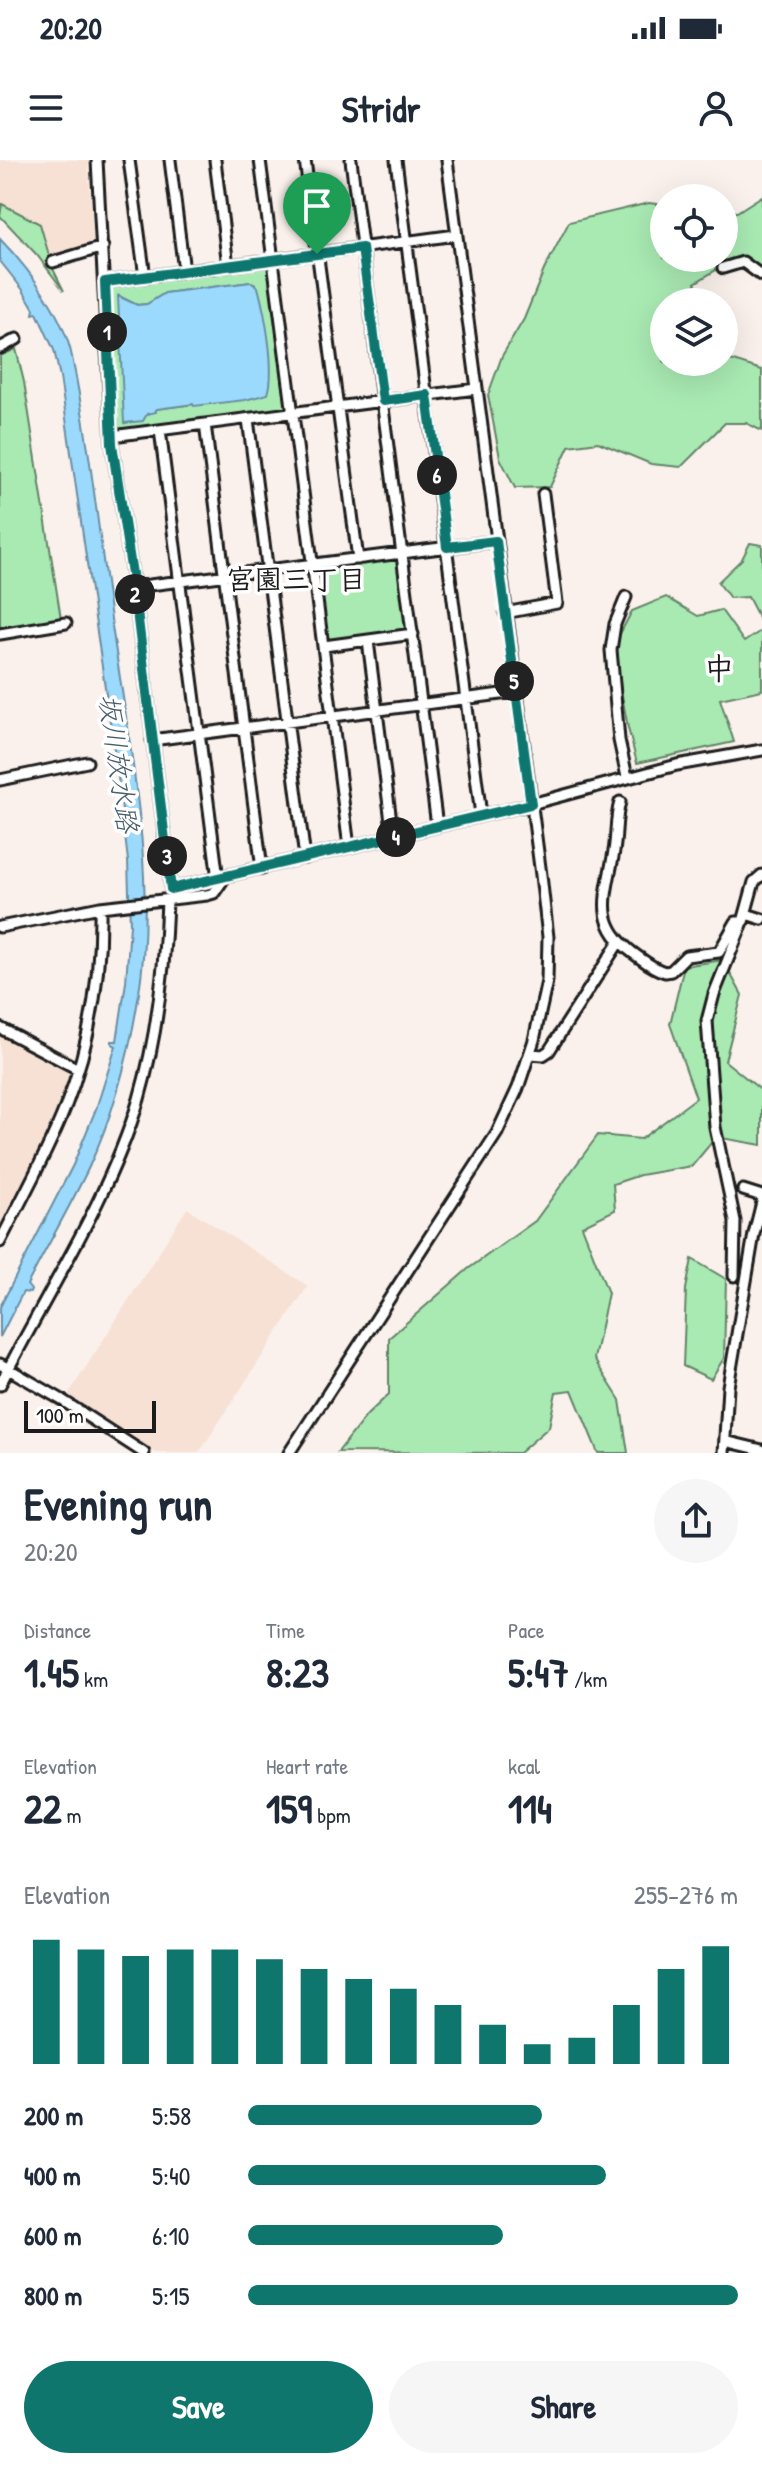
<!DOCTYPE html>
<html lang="en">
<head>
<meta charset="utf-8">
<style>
  :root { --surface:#fff; --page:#f6f6f7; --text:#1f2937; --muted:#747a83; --accent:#0f766e }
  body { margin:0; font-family:"Patrick Hand","Klee One",sans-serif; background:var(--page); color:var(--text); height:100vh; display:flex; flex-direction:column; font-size:30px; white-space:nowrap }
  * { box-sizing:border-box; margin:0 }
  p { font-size:26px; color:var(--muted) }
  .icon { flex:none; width:44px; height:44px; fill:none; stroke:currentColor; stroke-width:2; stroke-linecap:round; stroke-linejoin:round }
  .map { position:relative; height:1293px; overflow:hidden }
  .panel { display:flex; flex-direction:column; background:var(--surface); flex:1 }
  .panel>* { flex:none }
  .controls { position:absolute; left:650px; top:24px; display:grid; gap:16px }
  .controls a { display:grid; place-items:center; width:88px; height:88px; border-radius:50%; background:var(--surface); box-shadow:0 8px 32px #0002; font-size:40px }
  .scale { position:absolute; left:24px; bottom:20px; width:132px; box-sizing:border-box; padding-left:8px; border:4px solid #1c1c1c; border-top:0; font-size:22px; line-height:28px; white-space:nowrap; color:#1c1c1c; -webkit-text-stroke:6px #fff; paint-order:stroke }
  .pin { position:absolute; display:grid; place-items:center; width:68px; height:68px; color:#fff; margin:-82px -34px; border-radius:50% 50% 50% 0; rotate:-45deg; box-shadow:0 0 8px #0007 }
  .pin .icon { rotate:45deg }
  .km { position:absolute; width:40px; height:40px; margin:-20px; border-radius:50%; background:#222; color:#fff; font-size:22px; line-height:40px; text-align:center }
  .round { display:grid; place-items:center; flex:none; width:84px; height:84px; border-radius:42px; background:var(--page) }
  .overview { display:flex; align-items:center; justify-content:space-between; height:136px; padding:0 24px }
  h1 { font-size:44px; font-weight:800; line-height:60px }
  .stats { display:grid; grid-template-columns:repeat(3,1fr); gap:12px; height:136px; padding:8px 24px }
  .stats div { display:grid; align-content:center }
  .stats b { font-size:40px; font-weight:800 }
  .stats small { font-size:22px; font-weight:400 }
  .stats p { font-size:22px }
  .chart { height:224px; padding:16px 24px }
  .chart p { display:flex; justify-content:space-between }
  .chart svg { width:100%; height:144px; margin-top:8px; stroke:var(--accent); stroke-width:6 }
  .primary-button { display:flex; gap:16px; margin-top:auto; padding:16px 24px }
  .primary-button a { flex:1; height:92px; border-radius:48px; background:var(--accent); color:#fff; font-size:32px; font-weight:800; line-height:92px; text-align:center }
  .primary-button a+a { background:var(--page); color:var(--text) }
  ul { padding:0 24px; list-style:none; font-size:26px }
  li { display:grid; grid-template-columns:128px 96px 1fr; align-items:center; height:60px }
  li i { height:20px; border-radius:10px; background:var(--accent) }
  .status { display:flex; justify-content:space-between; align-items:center; height:56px; padding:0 40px; background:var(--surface); direction:ltr }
  .status svg { height:22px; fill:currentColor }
  header { display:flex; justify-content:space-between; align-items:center; height:104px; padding:0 24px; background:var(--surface); font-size:36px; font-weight:800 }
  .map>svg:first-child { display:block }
</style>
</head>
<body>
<div class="status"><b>20:20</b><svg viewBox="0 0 49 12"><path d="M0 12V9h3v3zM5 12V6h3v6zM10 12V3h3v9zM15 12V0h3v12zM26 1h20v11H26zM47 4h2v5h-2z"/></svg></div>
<header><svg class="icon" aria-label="menu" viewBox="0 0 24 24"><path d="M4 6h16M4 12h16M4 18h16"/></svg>Stridr<svg class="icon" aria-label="person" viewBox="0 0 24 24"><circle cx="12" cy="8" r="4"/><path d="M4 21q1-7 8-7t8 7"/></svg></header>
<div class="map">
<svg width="762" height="1293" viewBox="0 0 762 1293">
  <rect width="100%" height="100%" fill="#fbf1ec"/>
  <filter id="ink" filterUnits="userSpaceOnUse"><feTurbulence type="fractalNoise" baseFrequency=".0125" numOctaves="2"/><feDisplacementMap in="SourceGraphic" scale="16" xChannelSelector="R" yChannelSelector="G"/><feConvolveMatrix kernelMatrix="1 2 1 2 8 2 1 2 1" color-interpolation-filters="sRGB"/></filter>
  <g filter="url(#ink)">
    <path fill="#f7e1d5" d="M0,0H88L93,82L50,95L40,64L0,45Z
      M0,875L71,914L36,998L0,1071Z
      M187,1048L308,1126L199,1293H156L68,1235Z"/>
    <path fill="#a9eab3" stroke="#628368" stroke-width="2" fill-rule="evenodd" d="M762,36V110H716L695,123L704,142H664V202H724V198L762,210V271L746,263H725L681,307L651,304L598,282L569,286L550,327L515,328L500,298L488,235L502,196L524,159L544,110L569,62L649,43L664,45V98H724V51L737,52Z
      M2,44L40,64L53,109L64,131L37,95L0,56Z
      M269,107L287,247L285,250L121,272L117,268L110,127ZM251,122L255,124L194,244L156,249L125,263L119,136L137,145L147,144L165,133Z
      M16,189L24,222L61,459L0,469V196Z
      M750,383L762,385V464L748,437L730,438L718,422L742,399Z
      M395,397L399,400L408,468L405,472L330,481L327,479L318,410L320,407Z
      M666,437L698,456L721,450L744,482L762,470V530L720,539L734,582L637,603L628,568L613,487L632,451Z
      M723,800L742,835L725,901L762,931V985L716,977L692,1006L640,1015L613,1024L615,1050L582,1066L608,1133L594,1199L620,1240L628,1293H598L572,1230L556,1232L549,1267L519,1293L338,1292L367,1255L389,1234V1178L468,1109L535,1061L598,975L641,979L696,938L670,864L684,806Z
      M692,1099L726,1119L724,1198L711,1219L683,1206L686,1129Z"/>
    <path fill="#9cdafd" stroke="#698ea3" stroke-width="2" d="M0,79C29,109 64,155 72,197C90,285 99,376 112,466C129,582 157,716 139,833C130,893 114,953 89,1007C70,1047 47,1086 27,1125L31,1130L30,1133L23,1132L0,1177V1147L73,1005L96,949L116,886L112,884V881H117L126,822L130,765L128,701L118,617L60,217L54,190L37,153L33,154L34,149L23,130L0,101Z
      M251,122L258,127C265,153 276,209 268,234L245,240L194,246L193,244L156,249V252L147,254L143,261L124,263L118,136L137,145L147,144L165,133Z"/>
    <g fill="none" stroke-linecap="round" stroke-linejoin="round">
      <defs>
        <path id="minor" d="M97,0L112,284L134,427L171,729L531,644L677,605L762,590
          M129,0L145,117
          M170,0L184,111
          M215,0L228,106
          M260,0L349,687
          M305,0L358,399
          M351,0L437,666
          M396,0L481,655
          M53,102L103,87
          M723,108L743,102L762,116
          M105,122L456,75
          M0,188L17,179
          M248,259L305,698
          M205,264L262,709
          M160,270L218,719
          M112,276L476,229
          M134,427L496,381
          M626,437L615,464L611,490L619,580L627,617
          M505,453L557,443L543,334
          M0,474L66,463
          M368,481L393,677
          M324,486L413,474
          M152,580L516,532
          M0,620L87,602
          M620,642C615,659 617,675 614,691C607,735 592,762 633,793C643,800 653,809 665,812L671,811L686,796L719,792L736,762H743
          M746,754L762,759
          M0,767L100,747L207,735L214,733L225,717
          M0,868L78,909
          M531,894L543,895L549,891L619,782
          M743,1030L762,1036
          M0,1082C22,1038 47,994 65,948C90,885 101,815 100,747
          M734,1116L735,1061L715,967L707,861L714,834L743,762L754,722L762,715
          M0,1204L62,1240L144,1293
          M0,1225C47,1132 109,1039 139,939C158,873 165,808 167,740
          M725,1281L762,1290
          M289,1293L497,973L518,928L534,880L547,821L548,777L541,715L447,0
          M724,1293L728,1227L754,1074L762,1042"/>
      </defs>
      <use href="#minor" stroke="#1c1c1c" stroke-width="15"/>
      <use href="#minor" stroke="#fff" stroke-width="9"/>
    </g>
  </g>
  <g fill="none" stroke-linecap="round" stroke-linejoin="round" filter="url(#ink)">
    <defs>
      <path id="route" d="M362,88L383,241L427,235L447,387L496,381L531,644L171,729L134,427L112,284L105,122Z"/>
    </defs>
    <use href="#route" stroke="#fff" stroke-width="16"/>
    <use href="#route" stroke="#0f766e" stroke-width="10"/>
  </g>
  <g text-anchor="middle" stroke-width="7" stroke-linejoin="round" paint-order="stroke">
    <g font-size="28" font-weight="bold" fill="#1c1c1c" stroke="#fff">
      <text x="296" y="429">宮園三丁目</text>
    </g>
    <g font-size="28" font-style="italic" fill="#495e6b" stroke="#fff">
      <text transform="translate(119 603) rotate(82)" y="10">坂川放水路</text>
    </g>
    <g font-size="30" font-weight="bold" fill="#1c1c1c" stroke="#fff">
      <text x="719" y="519">中</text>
    </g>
  </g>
</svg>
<div class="controls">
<a><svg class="icon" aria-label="locate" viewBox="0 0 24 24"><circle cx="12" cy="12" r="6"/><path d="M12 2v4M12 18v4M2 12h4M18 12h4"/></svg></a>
<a><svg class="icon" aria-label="layers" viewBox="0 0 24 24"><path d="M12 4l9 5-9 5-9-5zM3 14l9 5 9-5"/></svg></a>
</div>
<div class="scale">100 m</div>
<div class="pin" style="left:317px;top:94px;background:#1e9e55"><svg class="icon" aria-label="arrive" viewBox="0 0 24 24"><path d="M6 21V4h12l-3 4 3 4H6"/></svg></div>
<b class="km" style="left:107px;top:172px">1</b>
<b class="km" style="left:135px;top:434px">2</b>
<b class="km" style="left:167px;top:696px">3</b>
<b class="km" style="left:396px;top:677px">4</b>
<b class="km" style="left:514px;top:521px">5</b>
<b class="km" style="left:437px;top:315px">6</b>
</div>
<section class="panel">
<div class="overview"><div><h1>Evening run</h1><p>20:20</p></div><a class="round"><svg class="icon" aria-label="share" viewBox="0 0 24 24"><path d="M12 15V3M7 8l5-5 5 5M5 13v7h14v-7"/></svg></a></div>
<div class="stats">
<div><p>Distance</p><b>1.45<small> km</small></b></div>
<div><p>Time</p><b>8:23</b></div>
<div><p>Pace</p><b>5:47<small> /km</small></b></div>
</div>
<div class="stats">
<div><p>Elevation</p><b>22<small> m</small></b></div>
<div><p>Heart rate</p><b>159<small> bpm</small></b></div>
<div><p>kcal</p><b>114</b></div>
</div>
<div class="chart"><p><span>Elevation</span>255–276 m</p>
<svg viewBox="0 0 160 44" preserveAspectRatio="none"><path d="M5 44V6M15 44V9M25 44V11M35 44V9M45 44V9M55 44V12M65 44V15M75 44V18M85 44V21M95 44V26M105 44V32M115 44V38M125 44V36M135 44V26M145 44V15M155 44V8"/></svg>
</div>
<ul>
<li><b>200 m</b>5:58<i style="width:60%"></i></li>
<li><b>400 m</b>5:40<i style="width:73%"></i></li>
<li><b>600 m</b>6:10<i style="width:52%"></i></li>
<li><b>800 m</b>5:15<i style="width:100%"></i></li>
</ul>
<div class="primary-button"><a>Save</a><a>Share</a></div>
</section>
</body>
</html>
